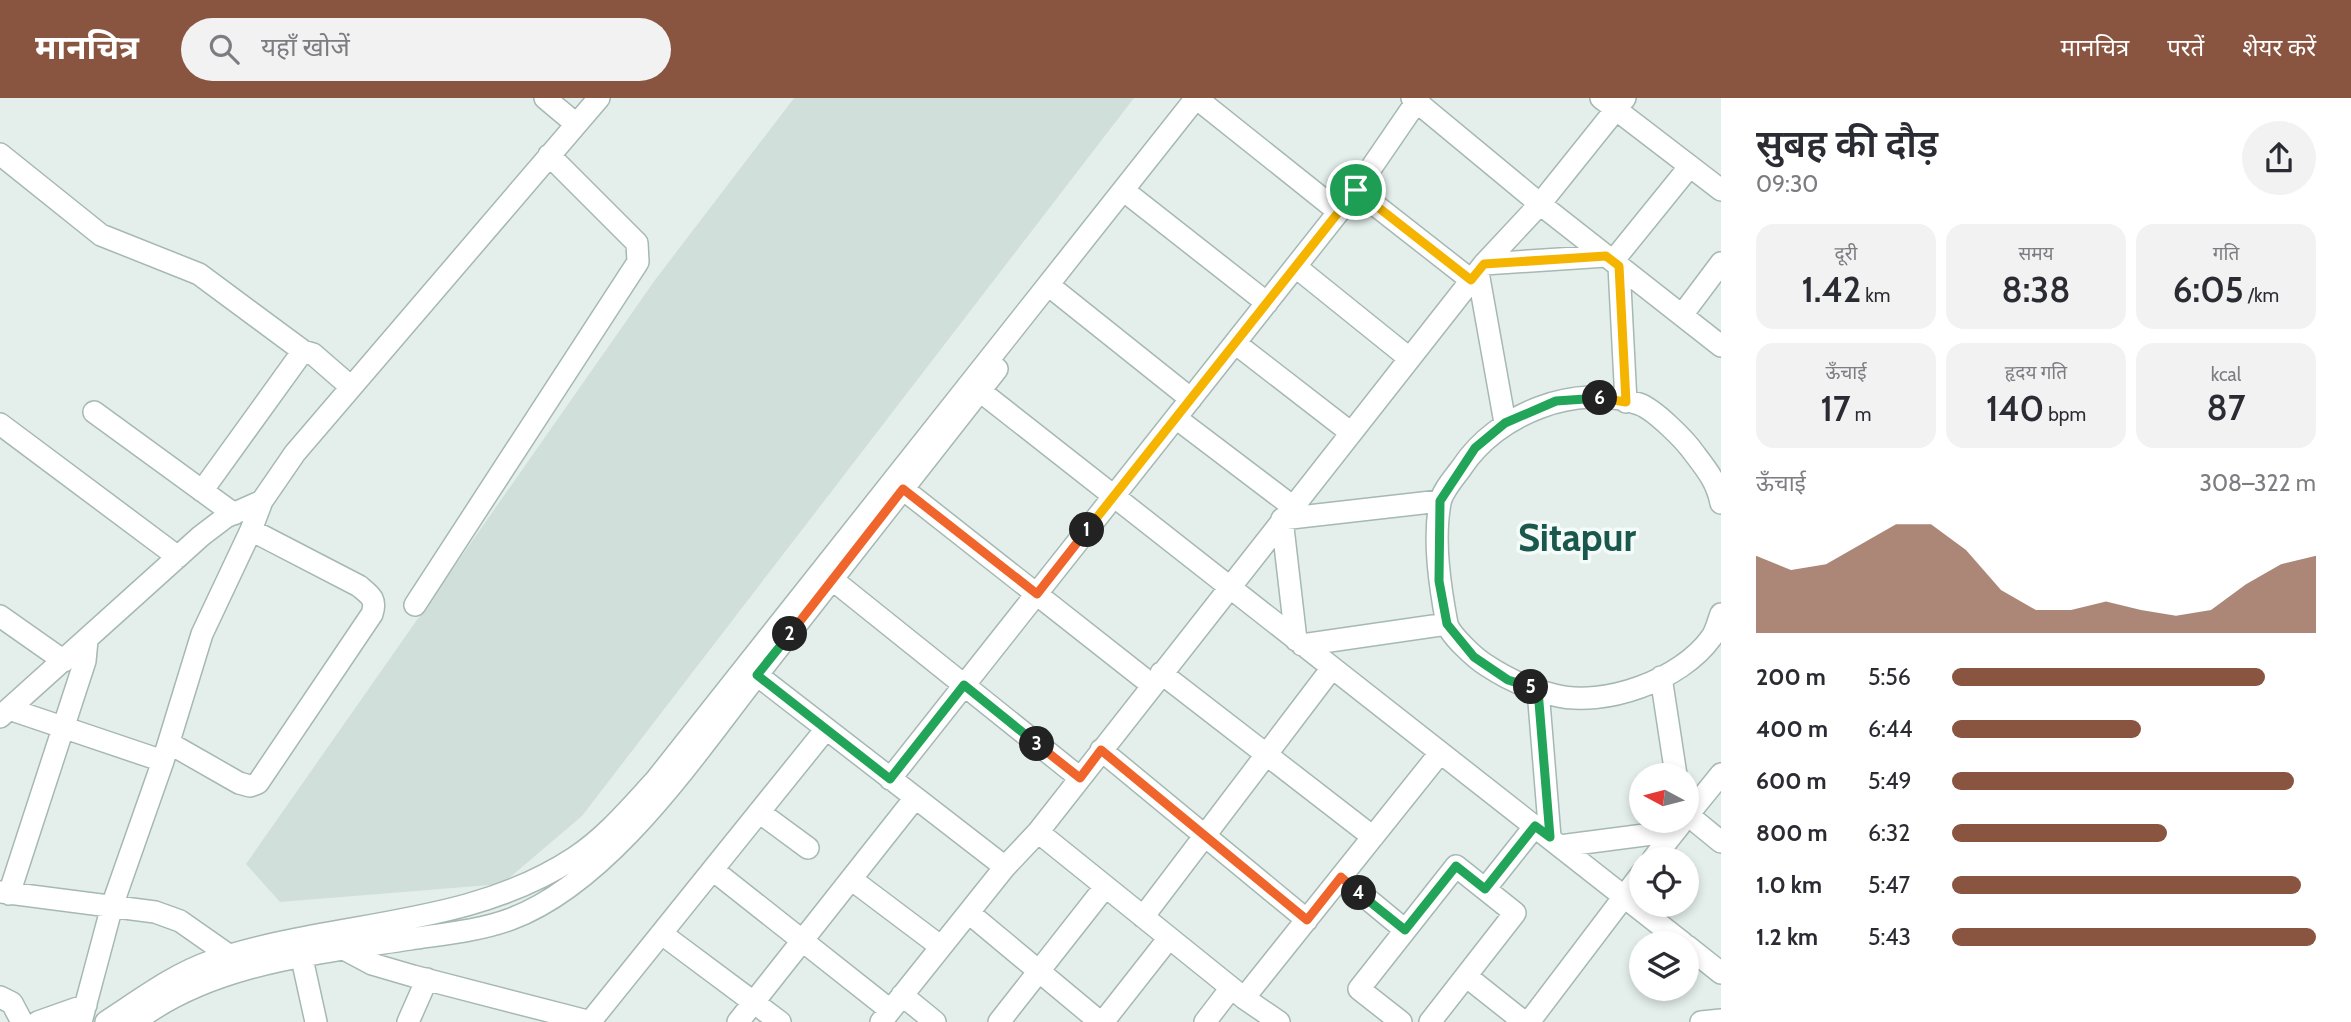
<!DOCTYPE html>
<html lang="hi">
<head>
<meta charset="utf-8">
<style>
  :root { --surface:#fff; --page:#f2f2f3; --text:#2b2b33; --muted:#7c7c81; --accent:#8a5540 }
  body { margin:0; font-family:Cabin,"Noto Sans Devanagari",sans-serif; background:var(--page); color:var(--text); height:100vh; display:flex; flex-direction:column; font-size:26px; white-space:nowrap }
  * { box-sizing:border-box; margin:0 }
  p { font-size:23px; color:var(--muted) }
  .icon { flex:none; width:38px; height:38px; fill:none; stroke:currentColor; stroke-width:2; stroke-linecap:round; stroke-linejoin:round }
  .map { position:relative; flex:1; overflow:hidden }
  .panel { display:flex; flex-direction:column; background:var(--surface); width:630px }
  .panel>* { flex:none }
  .needle { width:46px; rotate:277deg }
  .buttons { position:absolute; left:1629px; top:665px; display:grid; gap:14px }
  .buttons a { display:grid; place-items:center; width:70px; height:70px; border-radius:50%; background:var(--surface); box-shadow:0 4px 10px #0003; font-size:35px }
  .pin { position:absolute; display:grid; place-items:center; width:60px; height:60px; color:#fff; margin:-30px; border:4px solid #fff; border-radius:50%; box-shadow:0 2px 7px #0007 }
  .km { position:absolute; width:35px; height:35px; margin:-18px; border-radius:50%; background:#222; color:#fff; font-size:19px; line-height:35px; text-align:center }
  .round { display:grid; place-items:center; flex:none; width:74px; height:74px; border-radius:37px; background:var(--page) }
  .headline { display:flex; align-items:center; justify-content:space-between; height:119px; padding:0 35px }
  h1 { font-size:38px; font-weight:600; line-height:52px }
  .figures { display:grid; grid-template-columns:repeat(3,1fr); gap:10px; height:119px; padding:7px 35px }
  .figures div { display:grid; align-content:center; border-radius:18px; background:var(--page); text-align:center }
  .figures b { font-size:35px; font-weight:600 }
  .figures small { font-size:19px; font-weight:400 }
  .figures p { font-size:19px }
  .chart { height:196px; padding:14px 35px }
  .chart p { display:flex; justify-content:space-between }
  .chart svg { width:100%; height:126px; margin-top:7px; fill:var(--accent); opacity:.7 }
  ul { padding:0 35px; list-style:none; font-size:23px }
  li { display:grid; grid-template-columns:112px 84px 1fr; align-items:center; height:52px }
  li i { height:18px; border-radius:9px; background:var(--accent) }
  header { display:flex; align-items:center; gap:42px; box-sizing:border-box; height:98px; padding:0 35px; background:var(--accent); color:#fff }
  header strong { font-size:33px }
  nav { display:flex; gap:38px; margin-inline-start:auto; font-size:24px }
  .search { width:490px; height:63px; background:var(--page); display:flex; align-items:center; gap:18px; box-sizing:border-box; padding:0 24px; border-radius:38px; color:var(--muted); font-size:26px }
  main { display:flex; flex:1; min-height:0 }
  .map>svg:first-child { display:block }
</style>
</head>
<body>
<header>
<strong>मानचित्र</strong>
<div class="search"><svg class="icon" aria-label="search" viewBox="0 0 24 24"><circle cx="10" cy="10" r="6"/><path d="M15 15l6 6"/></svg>यहाँ खोजें</div>
<nav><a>मानचित्र</a><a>परतें</a><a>शेयर करें</a></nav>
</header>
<main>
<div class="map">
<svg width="1721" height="924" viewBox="0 0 1721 924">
  <rect width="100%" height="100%" fill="#e4efeb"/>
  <path fill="#d1dfda" d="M794,0H1134L582,718L502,786L280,804L246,766L655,182Z"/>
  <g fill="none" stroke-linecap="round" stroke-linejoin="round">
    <defs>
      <path id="minor" d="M545,0L576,26
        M1412,0L1540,106L1721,248
        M1601,0L1721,92
        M1205,7L1339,114
        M0,56L101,137L199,176L303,253
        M1356,92L1471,182
        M1132,99L1267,205
        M1613,163L1690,68
        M1484,166L1606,158
        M1619,168L1626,304
        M1296,169L1409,260
        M1478,174L1505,325
        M1057,194L1191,301
        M1682,217L1721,165
        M1235,245L1350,334
        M980,293L1683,845
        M94,314L234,416
        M1176,320L1292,408
        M0,326L178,459
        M903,391L1152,587
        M202,393L303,253L313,256L351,289
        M1721,405C1717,384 1707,372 1694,355C1685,342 1654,311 1639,306C1576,284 1497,316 1462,369C1455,379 1442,393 1440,405C1433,443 1440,489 1447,526C1450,537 1476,561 1486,567C1507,581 1529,591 1554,597C1604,610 1681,582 1711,540C1716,534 1718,523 1721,516
        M833,482L1080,680
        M415,507L638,164L637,145L549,57
        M0,518L64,563
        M1296,542L1282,421L1440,403
        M1302,547L1447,526
        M1161,575L1373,739
        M757,577L1005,769
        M1661,579L1676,677
        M1538,592L1550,739
        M9,611L163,663
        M0,619L201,438L226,419L262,403
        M169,645L239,685L250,688L258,685L372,516C377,501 370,497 359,488L251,432
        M1101,652L1307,822
        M890,681L1356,92L1419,0
        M759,714L808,750
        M1688,717L1721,744
        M1687,718L1721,676
        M1038,734L1244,900L1279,924
        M1560,748L1675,733
        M1653,761L1680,727
        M713,772L890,912
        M1341,779L1405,832
        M851,781L940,848
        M1485,791L1535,728
        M0,794L155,814L180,823L230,858L235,866
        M9,796L85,563L87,542
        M969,815L1100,924
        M1143,819L1332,570
        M662,836L780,924
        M299,847L316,924
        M1687,848L1721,875
        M342,850L372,866L413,878L591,924
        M1466,878L1524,924
        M902,897L935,924
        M0,899L12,905L22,924
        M1244,900L1440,655
        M38,924L86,907
        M81,924L112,808L163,663L202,536L251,432L262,403L295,355L599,0
        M106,924C140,902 174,876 212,863C332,822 466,831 574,760C605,740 630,710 655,683L1196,0
        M135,924C210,865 319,855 410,841C443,836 479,833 511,821C613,783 699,650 765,567C843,469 920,370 997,271
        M408,924L427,881
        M590,924L826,631
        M738,924L915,700
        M881,924L1005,769L1038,734L1484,166L1540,106L1625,0
        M999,924L1105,789
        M1103,924L1169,840
        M1205,924L1231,890
        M1401,924L1359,891L1456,768L1515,815L1430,924
        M1529,924L1642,775
        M1701,924L1721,922"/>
    </defs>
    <use href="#minor" stroke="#a6b8b3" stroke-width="24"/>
    <use href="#minor" stroke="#fff" stroke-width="21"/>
  </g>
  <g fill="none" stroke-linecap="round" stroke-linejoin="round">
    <defs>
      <path id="split-1" d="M1087,432L1356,92"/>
      <path id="split-2" d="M790,536L903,391L1037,496L1087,432"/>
      <path id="split-3" d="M790,536L757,577L890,681L964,587L1037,646"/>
      <path id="split-4" d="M1037,646L1080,680L1101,652L1307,822L1341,779L1359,795"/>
      <path id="split-5" d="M1359,795L1405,832L1456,768L1485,791L1535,728L1550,739L1538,592L1531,589"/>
      <path id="split-6" d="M1531,589L1508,582L1474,559L1447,526L1439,483L1440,403L1475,350L1505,325L1556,303L1600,300"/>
      <path id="split-7" d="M1356,92L1471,182L1484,166L1606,158L1619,168L1626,304L1600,300"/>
    </defs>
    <use href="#split-1" stroke="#fff" stroke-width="14"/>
    <use href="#split-2" stroke="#fff" stroke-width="14"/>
    <use href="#split-3" stroke="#fff" stroke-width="14"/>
    <use href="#split-4" stroke="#fff" stroke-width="14"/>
    <use href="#split-5" stroke="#fff" stroke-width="14"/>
    <use href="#split-6" stroke="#fff" stroke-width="14"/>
    <use href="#split-7" stroke="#fff" stroke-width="14"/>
    <use href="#split-1" stroke="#f5b400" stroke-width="9"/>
    <use href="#split-2" stroke="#f0652b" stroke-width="9"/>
    <use href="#split-3" stroke="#22a559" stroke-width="9"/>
    <use href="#split-4" stroke="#f0652b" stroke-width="9"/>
    <use href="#split-5" stroke="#22a559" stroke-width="9"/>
    <use href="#split-6" stroke="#22a559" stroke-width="9"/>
    <use href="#split-7" stroke="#f5b400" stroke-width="9"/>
  </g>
  <g text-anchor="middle" stroke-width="7" stroke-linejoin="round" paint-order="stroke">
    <g font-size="38" font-weight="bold" fill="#1a584d" stroke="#f5fbf8">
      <text x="1577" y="453">Sitapur</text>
    </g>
  </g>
</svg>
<div class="buttons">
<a><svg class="needle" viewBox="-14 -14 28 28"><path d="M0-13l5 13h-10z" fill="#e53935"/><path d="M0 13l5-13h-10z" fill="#7c7c81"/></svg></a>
<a><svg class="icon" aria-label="locate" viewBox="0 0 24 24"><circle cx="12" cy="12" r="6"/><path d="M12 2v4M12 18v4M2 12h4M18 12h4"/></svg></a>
<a><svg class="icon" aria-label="layers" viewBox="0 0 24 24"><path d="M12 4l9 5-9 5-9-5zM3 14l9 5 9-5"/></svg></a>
</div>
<div class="pin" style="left:1356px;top:92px;background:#1e9e55"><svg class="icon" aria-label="arrive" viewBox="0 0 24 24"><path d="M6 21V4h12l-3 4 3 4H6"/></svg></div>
<b class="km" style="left:1087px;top:432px">1</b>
<b class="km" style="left:790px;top:536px">2</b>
<b class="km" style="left:1037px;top:646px">3</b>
<b class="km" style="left:1359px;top:795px">4</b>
<b class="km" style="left:1531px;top:589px">5</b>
<b class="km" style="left:1600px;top:300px">6</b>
</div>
<section class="panel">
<div class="headline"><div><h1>सुबह की दौड़</h1><p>09:30</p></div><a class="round"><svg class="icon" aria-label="share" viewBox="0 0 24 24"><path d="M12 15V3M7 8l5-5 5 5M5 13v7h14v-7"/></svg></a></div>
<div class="figures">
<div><p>दूरी</p><b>1.42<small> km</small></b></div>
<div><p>समय</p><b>8:38</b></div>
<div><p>गति</p><b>6:05<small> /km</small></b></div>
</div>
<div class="figures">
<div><p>ऊँचाई</p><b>17<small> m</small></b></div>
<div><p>हृदय गति</p><b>140<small> bpm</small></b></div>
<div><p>kcal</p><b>87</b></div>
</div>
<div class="chart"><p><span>ऊँचाई</span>308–322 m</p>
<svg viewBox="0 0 160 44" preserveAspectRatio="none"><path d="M0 44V17L10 22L20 20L30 13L40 6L50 6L60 15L70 29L80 36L90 36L100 33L110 36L120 38L130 36L140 27L150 20L160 17V44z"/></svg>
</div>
<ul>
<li><b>200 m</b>5:56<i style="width:86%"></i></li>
<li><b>400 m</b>6:44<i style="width:52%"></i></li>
<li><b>600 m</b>5:49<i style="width:94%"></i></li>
<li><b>800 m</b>6:32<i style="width:59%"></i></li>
<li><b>1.0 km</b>5:47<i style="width:96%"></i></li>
<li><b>1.2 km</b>5:43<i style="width:100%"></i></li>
</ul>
</section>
</main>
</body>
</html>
